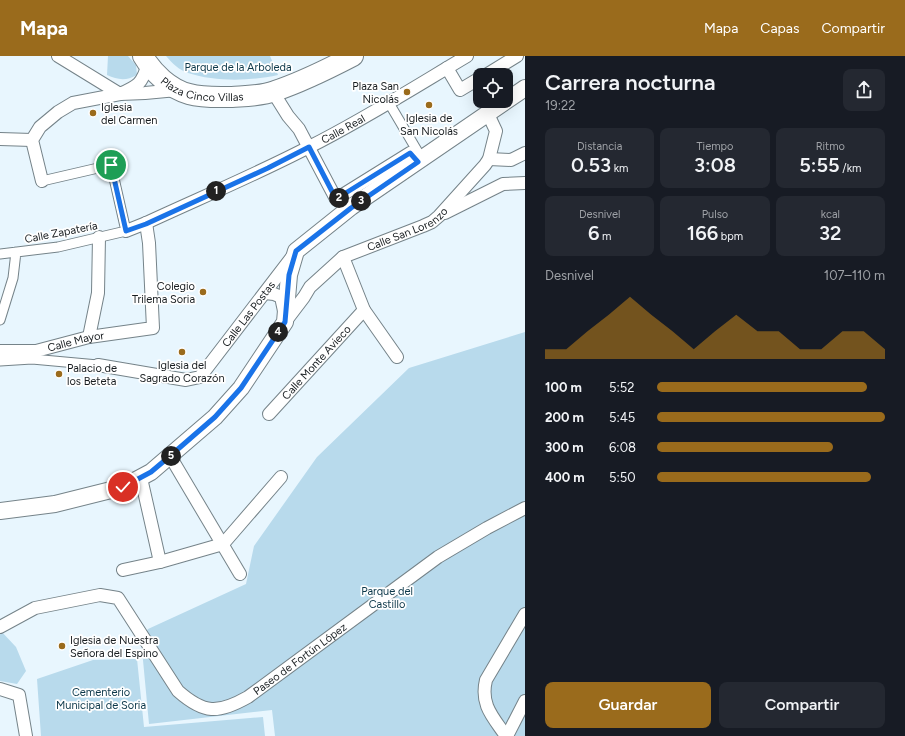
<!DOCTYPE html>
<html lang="es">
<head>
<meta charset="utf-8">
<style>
  :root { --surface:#171b24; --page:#242831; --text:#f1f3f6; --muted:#9ea1a6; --accent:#9a6b1c }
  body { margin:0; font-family:Figtree,sans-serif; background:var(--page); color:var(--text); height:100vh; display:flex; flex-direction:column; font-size:15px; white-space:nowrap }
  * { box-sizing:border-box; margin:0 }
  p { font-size:13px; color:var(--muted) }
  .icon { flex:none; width:22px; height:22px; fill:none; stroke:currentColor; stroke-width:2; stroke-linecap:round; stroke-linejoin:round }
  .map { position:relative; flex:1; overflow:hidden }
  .side { display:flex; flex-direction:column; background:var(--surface); width:380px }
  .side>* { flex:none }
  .buttons { position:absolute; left:473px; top:12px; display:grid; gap:8px }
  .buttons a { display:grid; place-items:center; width:40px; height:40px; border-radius:8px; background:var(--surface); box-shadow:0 4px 16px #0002; font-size:20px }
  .pin { position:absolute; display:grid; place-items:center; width:34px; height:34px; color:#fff; margin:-17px; border:2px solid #fff; border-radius:50%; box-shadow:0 1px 4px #0007 }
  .km { position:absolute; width:20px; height:20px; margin:-10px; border-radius:50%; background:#222; color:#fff; font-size:11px; line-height:20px; text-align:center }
  .round { display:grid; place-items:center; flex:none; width:42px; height:42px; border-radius:8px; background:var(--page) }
  .summary { display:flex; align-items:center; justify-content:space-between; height:68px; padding:0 20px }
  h1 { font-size:22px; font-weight:600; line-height:30px }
  .metrics { display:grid; grid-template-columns:repeat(3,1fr); gap:6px; height:68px; padding:4px 20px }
  .metrics div { display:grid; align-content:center; border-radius:8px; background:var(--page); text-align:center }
  .metrics b { font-size:20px; font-weight:600 }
  .metrics small { font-size:11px; font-weight:400 }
  .metrics p { font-size:11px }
  .chart { height:112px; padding:8px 20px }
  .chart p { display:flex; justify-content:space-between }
  .chart svg { width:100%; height:72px; margin-top:4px; fill:var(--accent); opacity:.7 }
  .action { display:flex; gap:8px; margin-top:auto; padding:8px 20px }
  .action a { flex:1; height:46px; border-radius:8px; background:var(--accent); color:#fff; font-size:16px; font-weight:600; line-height:46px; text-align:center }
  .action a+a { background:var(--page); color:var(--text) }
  ul { padding:0 20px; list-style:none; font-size:13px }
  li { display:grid; grid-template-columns:64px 48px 1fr; align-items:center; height:30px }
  li i { height:10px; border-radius:5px; background:var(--accent) }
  header { display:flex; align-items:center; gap:24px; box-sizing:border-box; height:56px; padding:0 20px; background:var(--accent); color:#fff }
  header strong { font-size:19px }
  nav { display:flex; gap:22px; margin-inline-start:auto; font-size:14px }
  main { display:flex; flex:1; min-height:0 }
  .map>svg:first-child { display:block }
</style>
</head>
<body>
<header>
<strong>Mapa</strong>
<nav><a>Mapa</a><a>Capas</a><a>Compartir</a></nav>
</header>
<main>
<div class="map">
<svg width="525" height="680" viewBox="0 0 525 680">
  <rect width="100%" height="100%" fill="#e8f6fe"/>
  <path fill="#b8daec" d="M108,0H128L136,9L137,19C126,25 118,24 107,19Z
    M166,0H270L278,19C250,25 216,26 188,17C179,14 172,7 166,0Z
    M525,276V680H275L272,654L149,668L141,583L148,573L246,528L254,490L317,401L409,312Z
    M0,574L16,591L26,615L17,628L0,625Z
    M137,603L144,671L263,661L265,680H41L37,623L93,604Z"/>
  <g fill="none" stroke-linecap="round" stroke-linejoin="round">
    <defs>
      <path id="pedestrian" d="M389,47L422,103
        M0,198L58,191L126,175L111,109L42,125
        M0,264L13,222L16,196
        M0,305L32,303L98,309"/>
      <g id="minor">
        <path d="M58,0L120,38C138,30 142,28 148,8"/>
        <path d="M447,12L460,34L480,22"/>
        <path d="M486,19L517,0"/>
        <path d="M273,36L288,60L299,73L336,143L410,97L418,106"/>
        <path d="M0,83L32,84"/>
        <path d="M489,103L511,104L525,97"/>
        <path d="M42,125L32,84L40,71L58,56L73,47L120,38L145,37L177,34"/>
        <path d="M445,157L503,128L525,127"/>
        <path id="s1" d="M126,175L146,167C200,142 255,119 309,91C363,64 415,31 467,0"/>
        <path d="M343,201L364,254L397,301"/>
        <path d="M265,237L274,238L281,241L284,255"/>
        <path id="s2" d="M285,266L304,241L310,231L343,201L423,170L432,166L439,160L485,109L489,103L496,75L488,58"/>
        <path d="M89,281L98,237L99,181"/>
        <path id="s3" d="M0,295H36L89,281L153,272L149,187L146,167"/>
        <path id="s4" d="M98,309L186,324L200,321L292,201"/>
        <path id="s5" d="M269,358L364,254"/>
        <path d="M170,400L240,518"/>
        <path d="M141,422L160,506"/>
        <path d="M123,514L160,506L223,488L281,421"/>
        <path id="s6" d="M0,571L35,552L100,539L118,542L178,635C204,658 218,658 248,641L438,501L487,472L525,452"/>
        <path d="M0,633L19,639L26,680"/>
        <path d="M506,680C493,661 480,649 486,624L525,558"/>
        <path d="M507,680L525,645"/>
      </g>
      <path id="tertiary" d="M0,455L55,448L123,431L151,416L215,361L241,332L285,266L289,219L296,195L351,151L525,32"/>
      <g id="primary">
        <path id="s7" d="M143,0C153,17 170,33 189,38C203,42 218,41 232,41C246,40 262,40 275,35C302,26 328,13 353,0"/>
      </g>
    </defs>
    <use href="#pedestrian" stroke="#758389" stroke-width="11"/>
    <use href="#minor" stroke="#758389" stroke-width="14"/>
    <use href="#tertiary" stroke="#758389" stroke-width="18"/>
    <use href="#primary" stroke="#758389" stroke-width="22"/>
    <use href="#pedestrian" stroke="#fff" stroke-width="9"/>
    <use href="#minor" stroke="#fff" stroke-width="12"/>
    <use href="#tertiary" stroke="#fff" stroke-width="16"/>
    <use href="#primary" stroke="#fff" stroke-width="20"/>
  </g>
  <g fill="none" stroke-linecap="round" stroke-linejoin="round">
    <defs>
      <path id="route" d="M111,109L126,175L146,168L268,112L309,91L336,143L410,97L418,106L351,152L296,195L289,219L285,266L241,332L215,361L170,400L151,416L123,431"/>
    </defs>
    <use href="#route" stroke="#fff" stroke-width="8"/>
    <use href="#route" stroke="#1a73e8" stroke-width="5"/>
  </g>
  <g fill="#9a6b1c" stroke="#fff" stroke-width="1.5">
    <circle cx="407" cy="36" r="4"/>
    <circle cx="429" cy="49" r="4"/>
    <circle cx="93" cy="57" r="4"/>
    <circle cx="203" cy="236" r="4"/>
    <circle cx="182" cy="296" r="4"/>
    <circle cx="59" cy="318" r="4"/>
    <circle cx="62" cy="590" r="4"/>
  </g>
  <g text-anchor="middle" stroke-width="3.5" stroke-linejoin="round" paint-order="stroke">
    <g font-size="11" fill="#0d384a" stroke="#fff">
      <text x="238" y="15">Parque de la Arboleda</text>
      <text x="387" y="539">Parque del<tspan x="387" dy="13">Castillo</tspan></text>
      <text x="101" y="640">Cementerio<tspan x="101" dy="13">Municipal de Soria</tspan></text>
    </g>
    <g font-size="11" fill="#181d20" stroke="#fff">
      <text dy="4" stroke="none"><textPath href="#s7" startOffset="73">Plaza Cinco Villas</textPath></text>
      <text dy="4" stroke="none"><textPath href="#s1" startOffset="240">Calle Real</textPath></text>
      <text dy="4" stroke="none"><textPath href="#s2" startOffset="158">Calle San Lorenzo</textPath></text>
      <text transform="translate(61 176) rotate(-11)" y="4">Calle Zapatería</text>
      <text dy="4" stroke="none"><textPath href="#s4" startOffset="183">Calle Las Postas</textPath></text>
      <text dy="4" stroke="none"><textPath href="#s3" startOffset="77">Calle Mayor</textPath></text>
      <text dy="4" stroke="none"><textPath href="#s5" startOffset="70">Calle Monte Avieco</textPath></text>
      <text dy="4" stroke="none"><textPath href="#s6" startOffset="377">Paseo de Fortún López</textPath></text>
    </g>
    <g font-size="11" fill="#181d20" stroke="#fff" text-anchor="start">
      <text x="399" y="34" text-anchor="end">Plaza San<tspan x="399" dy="13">Nicolás</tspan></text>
      <text x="101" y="55">Iglesia<tspan x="101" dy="13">del Carmen</tspan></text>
      <text x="429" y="66" text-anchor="middle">Iglesia de<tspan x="429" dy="13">San Nicolás</tspan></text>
      <text x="195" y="234" text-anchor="end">Colegio<tspan x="195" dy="13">Trilema Soria</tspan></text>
      <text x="182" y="313" text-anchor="middle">Iglesia del<tspan x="182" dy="13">Sagrado Corazón</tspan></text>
      <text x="67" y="316">Palacio de<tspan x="67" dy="13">los Beteta</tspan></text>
      <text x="70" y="588">Iglesia de Nuestra<tspan x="70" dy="13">Señora del Espino</tspan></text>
    </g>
  </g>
</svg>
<div class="buttons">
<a><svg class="icon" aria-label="locate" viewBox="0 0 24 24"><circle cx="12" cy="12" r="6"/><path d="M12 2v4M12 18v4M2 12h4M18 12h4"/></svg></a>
</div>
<div class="pin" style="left:111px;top:109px;background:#1e9e55"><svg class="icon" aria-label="arrive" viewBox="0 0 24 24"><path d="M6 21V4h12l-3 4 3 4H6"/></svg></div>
<div class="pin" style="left:123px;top:431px;background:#d93025"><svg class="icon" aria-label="check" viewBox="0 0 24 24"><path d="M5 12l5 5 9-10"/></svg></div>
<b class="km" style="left:216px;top:135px">1</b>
<b class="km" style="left:339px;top:142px">2</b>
<b class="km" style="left:361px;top:145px">3</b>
<b class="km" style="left:278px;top:276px">4</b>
<b class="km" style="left:171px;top:400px">5</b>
</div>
<section class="side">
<div class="summary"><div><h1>Carrera nocturna</h1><p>19:22</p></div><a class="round"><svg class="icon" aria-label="share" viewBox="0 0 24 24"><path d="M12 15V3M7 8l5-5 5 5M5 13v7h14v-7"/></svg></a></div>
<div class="metrics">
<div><p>Distancia</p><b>0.53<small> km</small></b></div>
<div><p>Tiempo</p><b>3:08</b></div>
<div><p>Ritmo</p><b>5:55<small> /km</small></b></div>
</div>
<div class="metrics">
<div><p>Desnivel</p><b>6<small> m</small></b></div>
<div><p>Pulso</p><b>166<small> bpm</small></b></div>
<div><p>kcal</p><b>32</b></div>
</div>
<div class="chart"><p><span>Desnivel</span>107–110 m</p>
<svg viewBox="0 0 160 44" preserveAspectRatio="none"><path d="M0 44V38L10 38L20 27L30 17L40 6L50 17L60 27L70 38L80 27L90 17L100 27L110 27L120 38L130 38L140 27L150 27L160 38V44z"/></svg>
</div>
<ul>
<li><b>100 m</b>5:52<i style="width:92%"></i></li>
<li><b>200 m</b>5:45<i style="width:100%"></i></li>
<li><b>300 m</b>6:08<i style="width:77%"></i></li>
<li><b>400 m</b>5:50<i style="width:94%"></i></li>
</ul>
<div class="action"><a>Guardar</a><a>Compartir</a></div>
</section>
</main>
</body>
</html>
